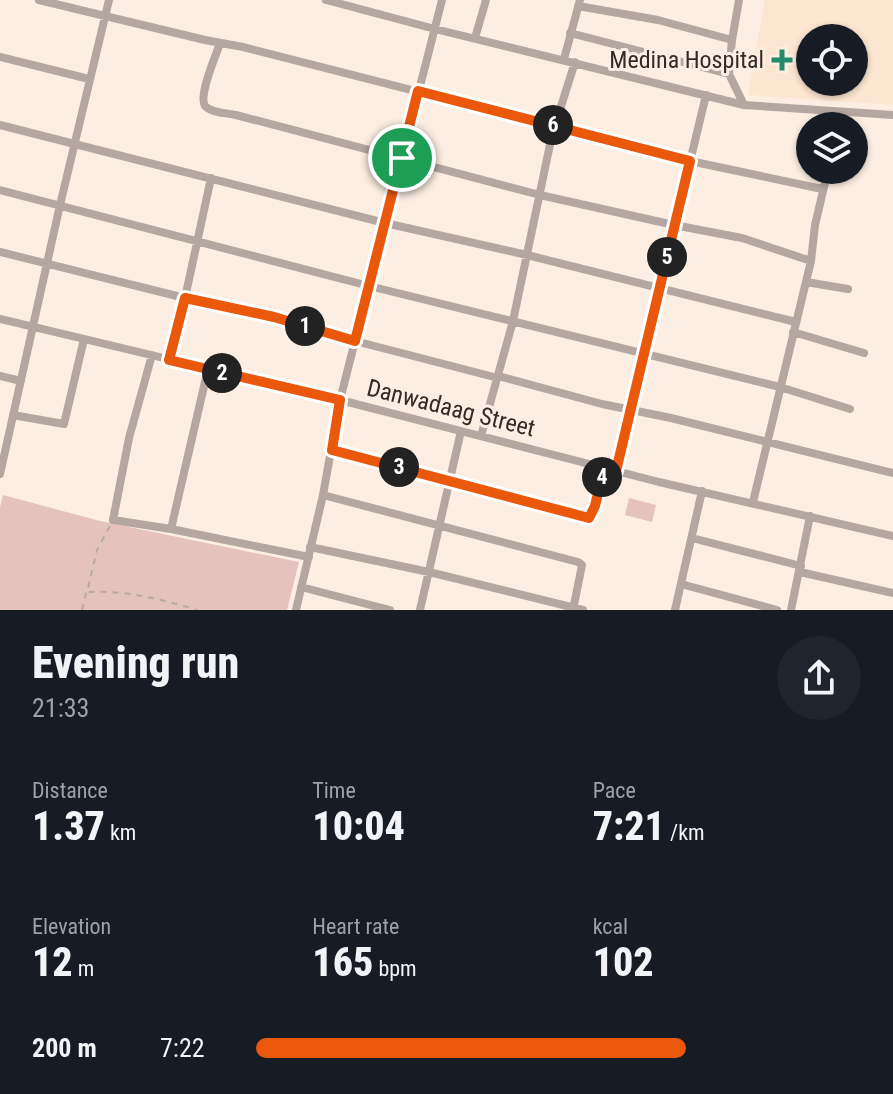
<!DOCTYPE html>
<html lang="en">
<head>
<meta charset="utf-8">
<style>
  :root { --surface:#171b24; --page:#20242c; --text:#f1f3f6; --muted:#9ea1a6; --accent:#ea580c }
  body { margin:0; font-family:"Roboto Condensed",sans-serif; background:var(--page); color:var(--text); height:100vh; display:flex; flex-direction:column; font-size:30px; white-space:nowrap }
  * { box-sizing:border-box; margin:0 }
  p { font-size:26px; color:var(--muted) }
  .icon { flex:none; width:44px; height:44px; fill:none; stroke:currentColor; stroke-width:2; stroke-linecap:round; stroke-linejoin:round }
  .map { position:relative; height:610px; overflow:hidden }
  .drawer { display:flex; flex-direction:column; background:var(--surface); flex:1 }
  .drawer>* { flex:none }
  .controls { position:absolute; left:796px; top:24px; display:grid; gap:16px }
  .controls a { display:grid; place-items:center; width:72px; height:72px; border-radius:50%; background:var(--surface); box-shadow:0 2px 6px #0004; font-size:40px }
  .pin { position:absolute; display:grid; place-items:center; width:68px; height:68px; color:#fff; margin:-34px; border:4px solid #fff; border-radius:50%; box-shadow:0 2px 8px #0007 }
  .km { position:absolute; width:40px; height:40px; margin:-20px; border-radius:50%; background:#222; color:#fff; font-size:22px; line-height:40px; text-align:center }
  .round { display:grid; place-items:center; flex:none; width:84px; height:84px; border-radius:42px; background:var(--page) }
  .head { display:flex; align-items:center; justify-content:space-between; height:136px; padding:0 32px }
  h1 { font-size:44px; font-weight:800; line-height:60px }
  .figures { display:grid; grid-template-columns:repeat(3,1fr); gap:12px; height:136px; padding:8px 32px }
  .figures div { display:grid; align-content:center }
  .figures b { font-size:40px; font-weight:800 }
  .figures small { font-size:22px; font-weight:400 }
  .figures p { font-size:22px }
  ul { padding:0 32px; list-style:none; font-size:26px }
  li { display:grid; grid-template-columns:128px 96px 1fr; align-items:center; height:60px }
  li i { height:20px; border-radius:10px; background:var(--accent) }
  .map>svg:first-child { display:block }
</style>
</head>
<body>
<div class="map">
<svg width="893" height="610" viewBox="0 0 893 610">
  <rect width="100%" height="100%" fill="#fceee2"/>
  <path fill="#fde6d1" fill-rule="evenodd" d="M765,0H893V105L748,95ZM810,38H854V82H810Z"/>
  <path fill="#e6c2bf" d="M3,495L100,521L299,562L287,610H0V507Z
    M629,498L656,505L652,522L625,515Z"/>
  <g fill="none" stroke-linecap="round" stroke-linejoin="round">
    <path stroke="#b8aca1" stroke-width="2" stroke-dasharray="6 6" stroke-linecap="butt" d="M110,526L97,550L87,592C125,590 161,599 197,610
      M82,610L86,593"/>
    <path stroke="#b4a7a2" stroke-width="8" d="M39,0L205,40L243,47L690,161L822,189
      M326,0L435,29L744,105L893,115
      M739,0L732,40L729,74L744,105
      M578,6L658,20L732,40
      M570,33L729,74
      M475,38L486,0
      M220,43C216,56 198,95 205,106C211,113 228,113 236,115L540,195L674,225L742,238L811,261
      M0,57L89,79
      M564,59L580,0
      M0,125L385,223L527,255L796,322
      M839,126L843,112
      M0,190L369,286L780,387L850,409
      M0,252L185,298L274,317L355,341L498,378
      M806,282L848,289
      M0,319L340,400L659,482L893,536
      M793,332L864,353
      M152,355L129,438L113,520L171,529L309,557
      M169,360L185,298L211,178
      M0,376L21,381
      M498,376L602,404L671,418L893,473
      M13,415L64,424L84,339
      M481,436L513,321L552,135L575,62
      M332,450L589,518L594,511L604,468
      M616,471L706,95
      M0,474L60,205L109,0
      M323,495L578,562L582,565L573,610
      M753,502L811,261L815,225L828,170
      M171,529L208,369
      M692,538L801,566
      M310,547L429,572L583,610
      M800,572L893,593
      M681,584L777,610
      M301,587L390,610
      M296,610L323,495L340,400L442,0
      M420,610L461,431
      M675,610L702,491
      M791,610L810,516"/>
  </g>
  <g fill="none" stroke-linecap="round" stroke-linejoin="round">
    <defs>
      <path id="route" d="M418,91L690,161L616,471L604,468L595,506L589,518L332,450L340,400L169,360L185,298L274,317L355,341Z"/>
    </defs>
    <use href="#route" stroke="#fff" stroke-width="16"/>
    <use href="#route" stroke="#ea580c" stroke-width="10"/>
  </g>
  <path fill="#218c6b" stroke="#fceee2" stroke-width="3" d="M778 48h8v8h8v8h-8v8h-8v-8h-8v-8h8z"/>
  <g text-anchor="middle" stroke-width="6" stroke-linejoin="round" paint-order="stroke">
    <g font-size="24" fill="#342c24" stroke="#fceee2" text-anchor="end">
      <text x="764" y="68">Medina Hospital</text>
    </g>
    <g font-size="24" fill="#342c24" stroke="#fceee2">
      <text transform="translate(451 408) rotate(14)" y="8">Danwadaag Street</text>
    </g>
  </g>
</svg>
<div class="controls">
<a><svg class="icon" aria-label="locate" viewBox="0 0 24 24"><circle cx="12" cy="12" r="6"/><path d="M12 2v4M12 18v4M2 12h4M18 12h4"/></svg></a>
<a><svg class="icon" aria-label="layers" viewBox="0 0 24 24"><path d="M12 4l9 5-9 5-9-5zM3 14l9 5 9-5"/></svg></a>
</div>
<div class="pin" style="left:402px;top:158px;background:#1e9e55"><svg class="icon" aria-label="arrive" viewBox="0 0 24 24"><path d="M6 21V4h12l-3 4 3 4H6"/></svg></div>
<b class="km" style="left:305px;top:326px">1</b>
<b class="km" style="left:222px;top:373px">2</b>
<b class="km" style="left:399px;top:467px">3</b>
<b class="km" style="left:602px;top:477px">4</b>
<b class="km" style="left:667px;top:257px">5</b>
<b class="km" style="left:553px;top:125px">6</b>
</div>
<section class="drawer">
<div class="head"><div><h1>Evening run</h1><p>21:33</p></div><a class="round"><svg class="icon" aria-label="share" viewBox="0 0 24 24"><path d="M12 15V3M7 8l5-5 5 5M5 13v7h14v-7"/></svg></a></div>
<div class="figures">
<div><p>Distance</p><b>1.37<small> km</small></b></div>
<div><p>Time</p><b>10:04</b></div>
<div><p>Pace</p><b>7:21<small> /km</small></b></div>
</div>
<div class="figures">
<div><p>Elevation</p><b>12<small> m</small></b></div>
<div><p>Heart rate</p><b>165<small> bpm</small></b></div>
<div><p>kcal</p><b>102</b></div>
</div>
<ul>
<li><b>200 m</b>7:22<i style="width:71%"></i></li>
</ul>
</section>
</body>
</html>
